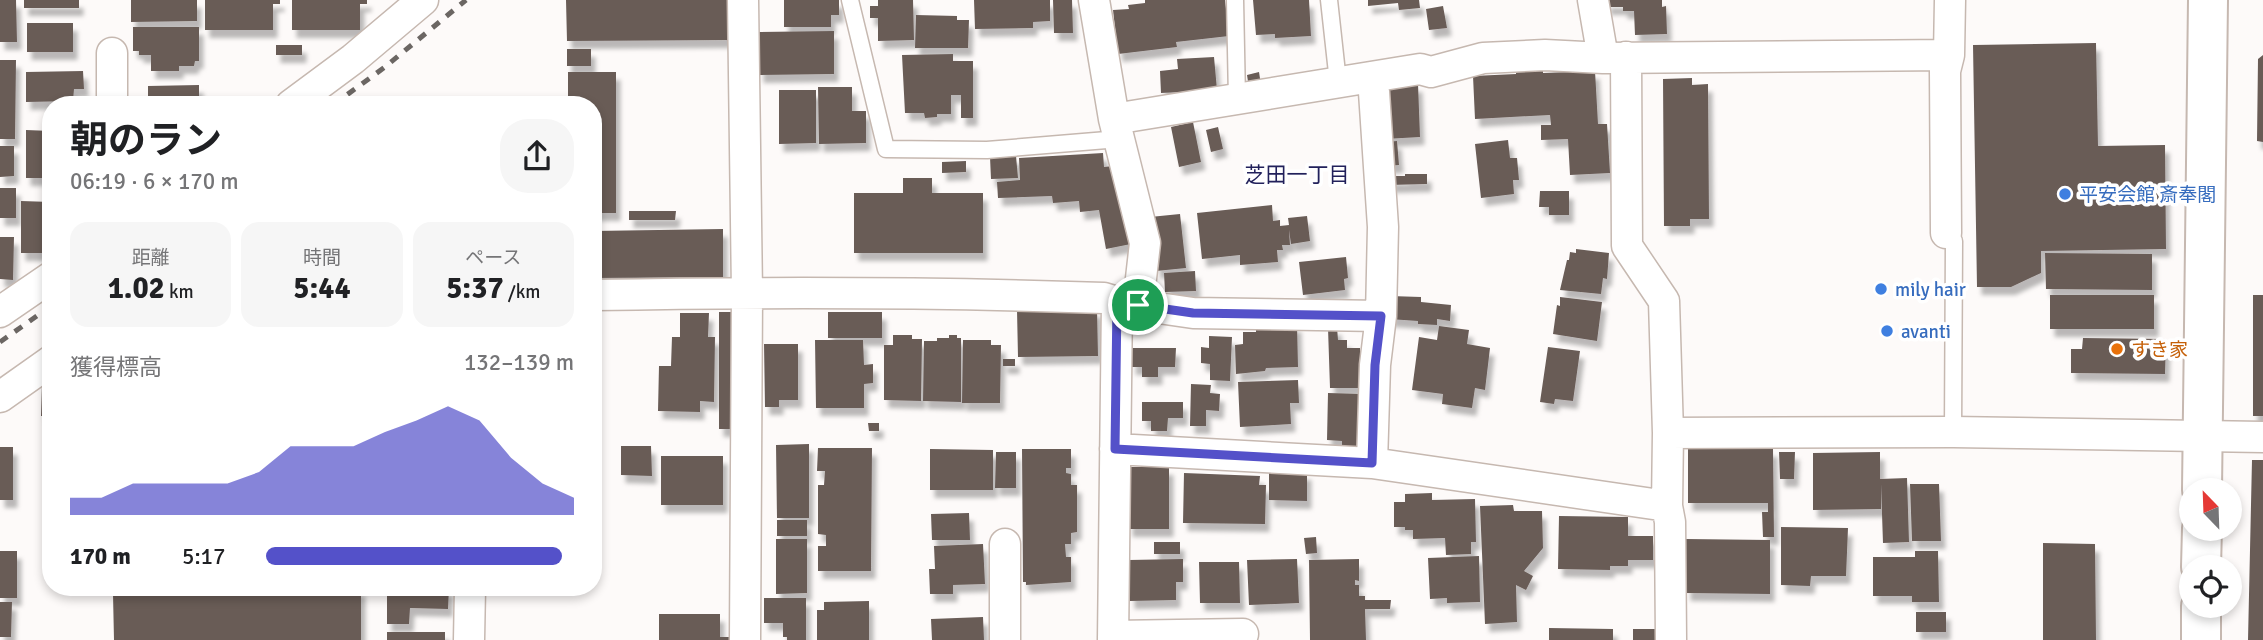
<!DOCTYPE html>
<html lang="ja">
<head>
<meta charset="utf-8">
<style>
  :root { --surface:#fff; --page:#f6f6f6; --text:#202124; --muted:#757577; --accent:#5451c9 }
  body { margin:0; font-family:Signika,"Noto Sans JP",sans-serif; background:var(--page); color:var(--text); height:100vh; display:flex; flex-direction:column; font-size:26px; white-space:nowrap }
  * { box-sizing:border-box; margin:0 }
  p { font-size:23px; color:var(--muted) }
  .icon { flex:none; width:38px; height:38px; fill:none; stroke:currentColor; stroke-width:2; stroke-linecap:round; stroke-linejoin:round }
  .map { position:relative; flex:1; overflow:hidden }
  .details { position:absolute; left:42px; top:96px; width:560px; height:500px; display:flex; flex-direction:column; background:var(--surface); border-radius:28px; box-shadow:0 4px 10px #0003 }
  .details>* { flex:none }
  .needle { width:46px; rotate:337deg }
  .fabs { position:absolute; left:2179px; top:478px; display:grid; gap:14px }
  .fabs a { display:grid; place-items:center; width:63px; height:63px; border-radius:50%; background:var(--surface); box-shadow:0 4px 10px #0003; font-size:35px }
  .pin { position:absolute; display:grid; place-items:center; width:60px; height:60px; color:#fff; margin:-30px; border:4px solid #fff; border-radius:50%; box-shadow:0 2px 7px #0007 }
  .round { display:grid; place-items:center; flex:none; width:74px; height:74px; border-radius:28px; background:var(--page) }
  .summary { display:flex; align-items:center; justify-content:space-between; height:119px; padding:0 28px }
  h1 { font-size:38px; font-weight:700; line-height:52px }
  .metrics { display:grid; grid-template-columns:repeat(3,1fr); gap:10px; height:119px; padding:7px 28px }
  .metrics div { display:grid; align-content:center; border-radius:18px; background:var(--page); text-align:center }
  .metrics b { font-size:30px; font-weight:700 }
  .metrics small { font-size:19px; font-weight:400 }
  .metrics p { font-size:19px }
  .chart { height:196px; padding:14px 28px }
  .chart p { display:flex; justify-content:space-between }
  .chart svg { width:100%; height:126px; margin-top:7px; fill:var(--accent); opacity:.7 }
  ul { padding:0 28px; list-style:none; font-size:23px }
  li { display:grid; grid-template-columns:112px 84px 1fr; align-items:center; height:52px }
  li i { height:18px; border-radius:9px; background:var(--accent) }
  .map>svg:first-child { display:block }
</style>
</head>
<body>
<div class="map">
<svg width="2263" height="640" viewBox="0 0 2263 640">
  <defs>
    <filter id="shadow"><feDropShadow dx="4.5" dy="8" stdDeviation="2" flood-color="#0004"/></filter>
  </defs>
  <rect width="100%" height="100%" fill="#fdfaf9"/>
  <path fill="#695c57" filter="url(#shadow)" d="M0,0H16L17,42H0Z
    M24,0H79V8H24Z
    M131,0H197V21L131,22Z
    M205,0H280V4H273V30H205Z
    M292,0H367V4H360V30H292Z
    M566,0H731V40L567,41Z
    M784,0H839V15H831V27H784Z
    M878,0H913L914,40L878,41V18H870V6H878Z
    M974,0H1050V21L1033,22V28L975,29Z
    M1053,0H1072L1073,33H1054Z
    M1145,0H1225L1229,36L1176,42L1177,47L1118,54L1113,10L1129,9L1128,5L1145,3Z
    M1253,0H1309L1311,36L1275,38V34L1256,35Z
    M1368,0H1419L1420,8L1399,10L1398,3L1368,6Z
    M1606,0H1662V7L1666,6L1667,34L1635,35L1634,11H1623V7H1606Z
    M1443,6L1447,28L1429,30L1426,9Z
    M916,15L957,16V20H969L968,48H915Z
    M27,23H73V52H27Z
    M133,27H199V61H195L194,66H179V71H151V55H139V51H133Z
    M834,31V74L759,75V32Z
    M2096,43L2098,146L2165,145L2166,249L2041,251V273L2011,287H1977L1973,45Z
    M276,45H302V55H276Z
    M567,49H591V66H567Z
    M953,54V61H973V118H961V95H951V114H937V117L925,118L924,113H905L902,55Z
    M2263,55V142L2257,141L2258,59Z
    M1214,57L1217,90L1161,93L1160,71L1178,69L1177,59Z
    M0,60H16L15,139H0Z
    M1543,68V73L1595,71L1598,124H1607L1610,173L1570,175L1568,139L1541,140V125H1551L1550,115L1475,119L1473,76L1516,74V69Z
    M83,71L84,89H74L73,101L26,102V72Z
    M568,72H616V213H593V105H568Z
    M1259,72L1261,85L1249,88L1247,75Z
    M1692,78V85L1708,84L1709,219H1690V226H1664L1663,79Z
    M1418,84L1420,137L1385,139L1382,86Z
    M199,85V105H148V86Z
    M818,87H852V111H866V143L819,144Z
    M779,90H816V143L779,144Z
    M1193,122L1201,162L1179,167L1171,127Z
    M1218,127L1223,149L1211,152L1206,130Z
    M26,130L51,131V178H26Z
    M1508,140L1510,158H1517L1519,180H1513L1514,194L1481,198L1475,144Z
    M1397,141L1399,165L1387,166L1385,142Z
    M0,146H14V176L0,177Z
    M1103,153L1104,167L1113,166L1114,182H1120L1131,244L1106,249L1099,210L1080,212L1079,201L1053,203L1052,196L998,198L997,182L1020,180L1019,158Z
    M1016,156L1018,178L991,179L990,157Z
    M966,161V172L942,173V162Z
    M1405,174H1427V184L1389,185V176H1405Z
    M903,178H932V193H983V253H854V193H903Z
    M0,188H16V218H0Z
    M1540,191H1569V215H1549V207H1539Z
    M21,201L51,202V253H21Z
    M1272,205L1273,221L1280,220V226L1289,225L1288,218L1307,216L1310,241L1291,244L1289,230L1290,245H1282L1283,250H1277L1278,262L1240,265V255L1202,259L1197,213Z
    M629,211H676L675,220H629Z
    M1180,214L1186,268L1156,271L1150,217Z
    M723,229V277L593,278V231Z
    M0,237H14L13,280L0,279Z
    M1576,249L1609,253L1607,279L1603,278L1601,294L1560,290L1567,260H1569L1570,252L1576,253Z
    M2045,253L2152,254V290L2046,289Z
    M1346,257L1348,278L1344,279L1345,290L1303,295L1299,262Z
    M1195,271L1196,291L1165,292L1164,273Z
    M2050,295H2154V329H2050Z
    M2253,295H2263V416H2253Z
    M1390,296L1421,297V302L1451,305L1450,321L1437,319V325L1418,324V321L1389,319Z
    M1560,297L1602,302L1597,341L1553,334L1557,305L1560,306Z
    M1097,309L1098,356L1018,357L1017,310Z
    M719,312H731V429H719Z
    M828,312H882V338H828Z
    M680,313H709L708,337H715L714,402L700,401V412L658,411L659,366H671L672,337H680Z
    M1297,324L1298,367L1266,368L1265,371L1236,374L1235,345L1243,344V332H1256V325Z
    M1439,326L1469,330L1467,344L1490,348L1485,390L1475,388L1472,408L1442,404L1443,394L1412,390L1419,337L1437,340Z
    M1337,327L1338,340H1347V348H1360L1361,388H1330L1328,328Z
    M893,335H912V339H922L921,401L884,400V345H893Z
    M949,335H957V338H961V402L923,401L924,341H937V338H949Z
    M1209,336L1232,337L1230,381L1210,380V364L1201,363V347L1209,348Z
    M2083,338L2166,339L2165,374L2071,373V349H2082Z
    M815,340H863L864,365L873,364V383L864,384V408H816Z
    M963,340H991V345H1001L1000,403H962Z
    M764,344H798V400H779V407H765Z
    M1548,347L1580,351L1573,401L1555,399L1554,404L1540,402Z
    M1132,348H1176L1175,367H1158V377H1142V367H1131Z
    M1003,359H1015V366H1003Z
    M1298,380L1299,403H1290L1291,424L1240,427L1238,382Z
    M42,383H51V416H41Z
    M1191,384L1211,385L1210,393L1220,394L1219,411L1206,410V426H1190Z
    M1328,393L1362,394L1361,440H1357V446H1342V441L1327,440Z
    M1142,402H1183V418H1168L1167,431H1151V421H1142Z
    M868,423H879V431H869Z
    M809,444V518H777L776,445Z
    M621,446H651L652,476L621,475Z
    M0,447H13V500H0Z
    M818,448H872L871,571H818V546H826V535L818,534V485H824L825,471H817Z
    M930,449L993,450V490H930Z
    M1022,449H1071V468H1066V473L1071,474V485H1077V532L1071,533V544H1065L1066,557H1071V582L1026,585V582H1023Z
    M1688,449H1773L1774,537H1763L1762,512H1768V503H1688Z
    M996,452H1016V488H995Z
    M1779,452H1795L1794,479H1780Z
    M1880,452V479L1907,478L1909,542L1883,543L1881,484V509L1813,510V453Z
    M661,456H723V505H661Z
    M2252,460H2263V640H2248Z
    M1129,467H1169V529H1128Z
    M1269,472H1307V501L1269,500Z
    M1184,473L1260,476L1259,485H1266L1265,524L1183,523Z
    M1910,484H1939L1941,541H1912Z
    M1432,493V500L1475,499L1476,542H1471V554L1446,555L1445,538L1413,539V530H1405V527H1394V502H1405V494Z
    M1513,505L1514,511H1542L1543,548L1524,571L1533,576L1526,590L1516,585L1517,622L1485,624L1480,506Z
    M969,513L970,540H932L931,514Z
    M1559,516L1628,517V536H1653V560H1628V566H1610V570L1558,569Z
    M777,520H807V536H777Z
    M1781,527L1848,528L1846,576H1811L1810,586L1781,585Z
    M1316,537L1317,553L1306,554L1304,538Z
    M776,539H807V593L776,594Z
    M1686,539L1770,540V594L1686,593Z
    M1154,542H1180V554H1154Z
    M2043,543L2095,544L2096,640H2043Z
    M983,544L985,584L953,585V594H930L929,569H935L934,546Z
    M0,551H17V598H0Z
    M1915,551H1938L1939,602H1912V596H1873V557H1915Z
    M1479,556L1480,602L1447,603V598L1430,599L1428,558Z
    M1183,559V582H1176V600L1130,601L1129,560Z
    M1297,559L1299,603L1249,605L1247,560Z
    M1359,559V581L1355,580V585H1359V596H1365V600H1391L1390,609H1365L1366,640H1310L1309,560Z
    M1199,562H1239L1240,603H1200Z
    M175,588H185V590H216V588H290V591H297V588L317,590V588H361V640H114L113,594H124V591H175Z
    M387,588H449L448,609L410,608L409,624H387Z
    M764,598H806V640H787V637H783V623H764Z
    M869,601V640H817V610H824V602Z
    M0,602H12L11,637H0Z
    M1916,612H1946V632H1916Z
    M659,614H720V637H731V640H659Z
    M983,617L984,640H932L931,619Z
    M1549,628L1613,629V640H1549Z
    M1633,629H1660L1659,640H1633Z
    M387,632H445V640H387Z"/>
  <g fill="none" stroke-linecap="round" stroke-linejoin="round">
    <defs>
      <path id="lane" d="M850,0L886,149L987,150L1119,139
        M1235,0L1237,99
        M1329,0L1338,82
        M1946,233L1954,241L1953,432"/>
      <path id="street" d="M743,0L747,293L745,640
        M1094,0L1114,119L1145,243L1138,305L1117,302L1113,640
        M1593,0L1603,58
        M112,53V105
        M1626,57L1627,246L1664,301L1668,433L1667,506L1670,522L1671,640
        M291,105L353,59L423,0
        M1114,119L1420,69L1431,72L1483,58L1545,55L1603,58L1949,55L1950,0
        M1946,233L1945,71L1949,55
        M593,295C764,292 934,292 1104,298L1117,302
        M1138,305L1193,313L1381,316
        M0,312L51,277
        M0,397L51,361
        M1668,433L1953,432L2263,437
        M1115,449L1372,463L1667,506
        M1372,463L1375,365L1381,316L1383,227L1373,77
        M1005,544V640
        M1113,636L1243,634
        M469,640L470,588"/>
      <path id="secondary" d="M2202,490L2208,0
        M2201,567L2202,528
        M2201,640V606"/>
    </defs>
    <use href="#lane" stroke="#c6b8b0" stroke-width="19"/>
    <use href="#street" stroke="#c6b8b0" stroke-width="33"/>
    <use href="#secondary" stroke="#c6b8b0" stroke-width="42"/>
    <use href="#lane" stroke="#fff" stroke-width="16"/>
    <use href="#street" stroke="#fff" stroke-width="30"/>
    <use href="#secondary" stroke="#fff" stroke-width="38"/>
    <path stroke="#6b6663" stroke-width="5" stroke-dasharray="9 9" stroke-linecap="butt" d="M333,105L385,67L466,0
      M0,342L51,306"/>
  </g>
  <g fill="none" stroke-linecap="round" stroke-linejoin="round">
    <defs>
      <path id="route" d="M1117,302L1193,313L1381,316L1375,365L1372,463L1115,449Z"/>
    </defs>
    <use href="#route" stroke="#fff" stroke-width="14"/>
    <use href="#route" stroke="#5451c9" stroke-width="9"/>
  </g>
  <g fill="#3f7fe0" stroke="#fff" stroke-width="2.5">
    <circle cx="2065" cy="194" r="7"/>
    <circle cx="1881" cy="289" r="7"/>
    <circle cx="1887" cy="331" r="7"/>
  </g>
  <circle fill="#e8710a" stroke="#fff" stroke-width="2.5" cx="2117" cy="349" r="7"/>
  <g text-anchor="middle" stroke-width="7" stroke-linejoin="round" paint-order="stroke">
    <g font-size="19" fill="#366cbe" stroke="#fff" text-anchor="start">
      <text x="2079" y="201">平安会館 斎奉閣</text>
      <text x="1895" y="296">mily hair</text>
      <text x="1901" y="338">avanti</text>
    </g>
    <g font-size="19" fill="#c56008" stroke="#fff" text-anchor="start">
      <text x="2131" y="356">すき家</text>
    </g>
    <g font-size="21" fill="#22215b" stroke="#fff">
      <text x="1297" y="182">芝田一丁目</text>
    </g>
  </g>
</svg>
<div class="fabs">
<a><svg class="needle" viewBox="-14 -14 28 28"><path d="M0-13l5 13h-10z" fill="#e53935"/><path d="M0 13l5-13h-10z" fill="#757577"/></svg></a>
<a><svg class="icon" aria-label="locate" viewBox="0 0 24 24"><circle cx="12" cy="12" r="6"/><path d="M12 2v4M12 18v4M2 12h4M18 12h4"/></svg></a>
</div>
<div class="pin" style="left:1138px;top:305px;background:#1e9e55"><svg class="icon" aria-label="arrive" viewBox="0 0 24 24"><path d="M6 21V4h12l-3 4 3 4H6"/></svg></div>
<section class="details">
<div class="summary"><div><h1>朝のラン</h1><p>06:19 · 6 × 170 m</p></div><a class="round"><svg class="icon" aria-label="share" viewBox="0 0 24 24"><path d="M12 15V3M7 8l5-5 5 5M5 13v7h14v-7"/></svg></a></div>
<div class="metrics">
<div><p>距離</p><b>1.02<small> km</small></b></div>
<div><p>時間</p><b>5:44</b></div>
<div><p>ペース</p><b>5:37<small> /km</small></b></div>
</div>
<div class="chart"><p><span>獲得標高</span>132–139 m</p>
<svg viewBox="0 0 160 44" preserveAspectRatio="none"><path d="M0 44V38L10 38L20 33L30 33L40 33L50 33L60 29L70 20L80 20L90 20L100 15L110 11L120 6L130 11L140 24L150 33L160 38V44z"/></svg>
</div>
<ul>
<li><b>170 m</b>5:17<i style="width:96%"></i></li>
</ul>
</section>
</div>
</body>
</html>
